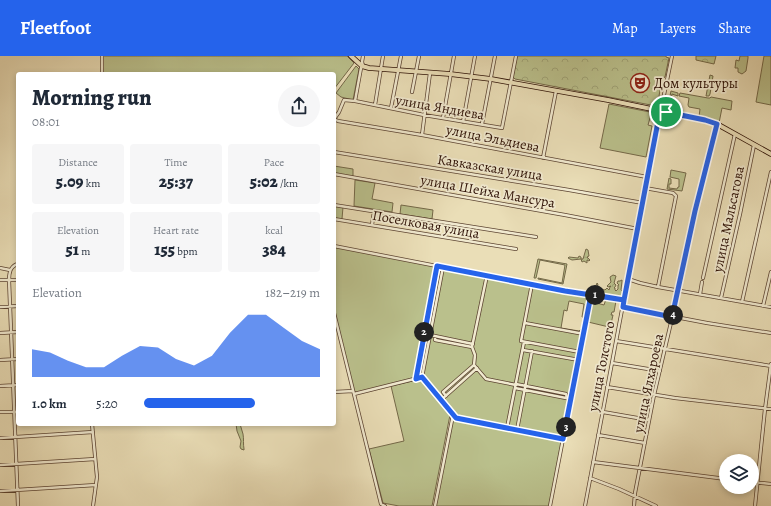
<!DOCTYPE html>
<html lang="en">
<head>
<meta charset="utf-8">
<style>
  :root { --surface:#fff; --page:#f6f6f7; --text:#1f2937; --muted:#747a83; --accent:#2563eb }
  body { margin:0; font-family:Alegreya,serif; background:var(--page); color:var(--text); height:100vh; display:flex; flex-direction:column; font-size:15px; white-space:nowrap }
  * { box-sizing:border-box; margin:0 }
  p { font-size:13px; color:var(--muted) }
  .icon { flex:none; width:22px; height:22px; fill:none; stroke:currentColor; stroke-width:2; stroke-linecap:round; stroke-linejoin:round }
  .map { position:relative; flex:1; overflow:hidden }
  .drawer { position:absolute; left:16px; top:16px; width:320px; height:354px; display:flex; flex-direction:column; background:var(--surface); border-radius:4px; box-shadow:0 2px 6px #0003 }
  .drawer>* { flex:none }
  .fabs { position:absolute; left:719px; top:398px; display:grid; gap:8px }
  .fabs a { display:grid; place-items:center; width:40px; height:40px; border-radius:50%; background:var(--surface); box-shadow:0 2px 6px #0003; font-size:20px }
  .pin { position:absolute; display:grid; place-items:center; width:34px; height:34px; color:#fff; margin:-17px; border:2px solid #fff; border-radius:50%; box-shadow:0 1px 4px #0007 }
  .km { position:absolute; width:20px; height:20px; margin:-10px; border-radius:50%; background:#222; color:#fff; font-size:11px; line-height:20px; text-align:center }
  .round { display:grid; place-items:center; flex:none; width:42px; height:42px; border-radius:21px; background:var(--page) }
  .headline { display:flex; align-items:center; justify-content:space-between; height:68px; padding:0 16px }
  h1 { font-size:22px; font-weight:800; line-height:30px }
  .stats { display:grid; grid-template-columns:repeat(3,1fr); gap:6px; height:68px; padding:4px 16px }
  .stats div { display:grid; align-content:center; border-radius:4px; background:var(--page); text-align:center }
  .stats b { font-size:17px; font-weight:800 }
  .stats small { font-size:11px; font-weight:400 }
  .stats p { font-size:11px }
  .chart { height:112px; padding:8px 16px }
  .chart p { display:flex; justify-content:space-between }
  .chart svg { width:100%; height:72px; margin-top:4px; fill:var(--accent); opacity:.7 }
  ul { padding:0 16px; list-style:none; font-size:13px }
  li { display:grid; grid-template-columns:64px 48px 1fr; align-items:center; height:30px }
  li i { height:10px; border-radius:5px; background:var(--accent) }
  header { display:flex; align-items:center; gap:24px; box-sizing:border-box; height:56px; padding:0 20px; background:var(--accent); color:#fff }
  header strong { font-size:19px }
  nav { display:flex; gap:22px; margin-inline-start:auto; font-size:14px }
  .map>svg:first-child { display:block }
</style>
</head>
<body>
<header>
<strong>Fleetfoot</strong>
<nav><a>Map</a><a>Layers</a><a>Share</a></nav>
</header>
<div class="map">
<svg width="771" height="450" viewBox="0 0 771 450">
  <defs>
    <pattern id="forest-crowns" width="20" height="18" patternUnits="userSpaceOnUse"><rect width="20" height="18" fill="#bac08c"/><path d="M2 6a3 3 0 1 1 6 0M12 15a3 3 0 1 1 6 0" fill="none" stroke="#a0a477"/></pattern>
  </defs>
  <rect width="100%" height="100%" fill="#eadeb7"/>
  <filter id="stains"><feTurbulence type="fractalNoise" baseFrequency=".005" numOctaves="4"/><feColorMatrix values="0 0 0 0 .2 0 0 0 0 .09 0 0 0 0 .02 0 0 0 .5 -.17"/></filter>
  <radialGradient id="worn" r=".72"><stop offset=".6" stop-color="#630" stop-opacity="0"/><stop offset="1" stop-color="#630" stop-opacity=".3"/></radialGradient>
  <path fill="#bac08c" stroke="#746848" d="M103,0H347L354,7L334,33V18H103Z
    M740,0H748V2L746,15L742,18L738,16V12H735L736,4L739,5Z
    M764,0H771V49L756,46Z
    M356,10L359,13L353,44L341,41L336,37Z
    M710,19L713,20L710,38L709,40H706Z
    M671,35L678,37V40L672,38L670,51L674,52V55L667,54Z
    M680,37L708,42H710L711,41L732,45L731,54L722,52L719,67L707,62L699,61L700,53L689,51L688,49L689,42L679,40Z
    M609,48L655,57L654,62H650L648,69L652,70L646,101L600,92Z
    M334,110L353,113V121L334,118Z
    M671,114L686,117L682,135L667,133L669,122L671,123V128H669V132L677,133L678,131H679V123L670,121Z
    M355,124L375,127L372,143L393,147L392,156L354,150Z
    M401,149L433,154L432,163L400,158Z
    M334,150L343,151L342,163L334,162Z
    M334,190L591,239L587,262L582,261L584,248L569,245L567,255L564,254L561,272L579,275L580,274H584L550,450H435L453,359L422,321L354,338L334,257Z
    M538,203L567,208L563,228L538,223V222L562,227L565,209L540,204L536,222H534Z
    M606,243L616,245L614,256H612L611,259H613L611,268H610L609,271L588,266L593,246L604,249Z
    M421,323L450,359L432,450H399L383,447L369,393L404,385L391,330Z
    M236,368H240C241,371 242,375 243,378C244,383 243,388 244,393V394L241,393L240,391L241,385L237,375Z"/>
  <path fill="url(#forest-crowns)" stroke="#746848" d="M517,0H666V1L669,2L665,21L662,23L659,40L660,41L658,49L656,50L515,23L513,21Z
    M696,0H716L714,8L696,4Z
    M586,193L588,194L589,200L587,201L590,204L589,205L587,204V207L584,205L582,206L581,203L572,204L568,202L569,201L578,202L579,200L581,201V203H583Z
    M613,219L616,220L614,227L616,229L615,231L614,232H615V234L616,235L618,233V229H619L617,227L618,225H620L622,224V225L621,234L623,236V243H620L619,241H617L616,240L612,239L610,240L609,239L604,240L596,236H592V234H595L594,232H595L597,227L598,228L597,231L599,233H601L605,234L607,232L609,234L610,231L611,230L608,231L607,230L611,226L610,221Z"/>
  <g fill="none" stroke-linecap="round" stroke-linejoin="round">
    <defs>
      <path id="minor" d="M102,0V18
        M363,0L362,6L363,10L361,12L355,45L424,59L502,72L516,0
        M412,36L419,0
        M375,49L383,0
        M391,52L401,0
        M443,62L454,0
        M334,63L338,65L422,79L647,121
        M334,63L339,56L344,44L355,45
        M463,66L475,0
        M482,68L495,0
        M422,79L430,17
        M334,96L569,134L643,147
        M543,102L556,35
        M334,118L565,159L638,173
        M645,132L673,137L676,140L658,231
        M334,149L536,181
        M334,163L516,193
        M372,169L374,155
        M334,190L565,235L591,239L624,244
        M0,212L10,214
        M487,219L472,291L475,299L474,309L486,323L516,329
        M703,222L735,78
        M628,223L640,227L658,231L771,251
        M0,224H18
        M532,228L521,285L580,296
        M700,238L702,226
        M721,242L740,158L754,89
        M742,246L771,116
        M763,250L771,216
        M0,251L18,250
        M623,251L707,267L771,277
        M334,257L381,448L385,450
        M525,267L584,278
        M0,277L18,276
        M430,279L473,288
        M435,280V284L472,291
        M616,285L771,310
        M523,294L579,304
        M0,304L18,303
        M612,307L660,315
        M422,321L443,211
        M422,321L454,359
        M416,323L437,210
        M516,328L566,338L567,342
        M0,330L18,329
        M607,331L675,342L771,353
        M515,332L571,343
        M334,336L353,335
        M354,338L422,321
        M446,340L443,336L474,309
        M441,344L477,312
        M0,356H18
        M603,356L649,364
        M452,362H455L563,383
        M92,368L97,421L93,450
        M507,372L524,286
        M517,374L532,295
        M598,379L645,387
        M0,382L93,376
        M593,406L726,423
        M0,409L95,403
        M590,422L619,433L656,450
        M752,426L771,428
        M0,435L96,429
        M18,450L9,224C9,217 10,210 18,208
        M435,450L453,359
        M550,450L591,239
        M585,450L647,121L672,0
        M634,450L635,437L654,339L673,258L695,155L717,68
        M755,450L765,353L771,308"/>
      <path id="major" d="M351,0L362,10L369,12L450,18L491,23L608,44L705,64L717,68L771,98"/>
    </defs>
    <use href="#minor" stroke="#5c4432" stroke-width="4"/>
    <use href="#major" stroke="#2d1005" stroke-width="5.5"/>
    <use href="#minor" stroke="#f1ead0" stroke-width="2.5"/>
    <use href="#major" stroke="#eadeb7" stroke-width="4"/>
  </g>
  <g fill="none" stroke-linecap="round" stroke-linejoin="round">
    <defs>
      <path id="route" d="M666,56L660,55L624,244L565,235L437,210L416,323L422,321L456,362L563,383L591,239H594L624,244L623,251L672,261L695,155L717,68L705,64L666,56"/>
    </defs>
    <use href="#route" stroke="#fff" stroke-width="8"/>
    <use href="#route" stroke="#2563eb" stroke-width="5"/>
  </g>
  <defs>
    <symbol id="theatre-ring" viewBox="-11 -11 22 22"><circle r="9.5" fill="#f1ead0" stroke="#8f2418" stroke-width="1.5"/><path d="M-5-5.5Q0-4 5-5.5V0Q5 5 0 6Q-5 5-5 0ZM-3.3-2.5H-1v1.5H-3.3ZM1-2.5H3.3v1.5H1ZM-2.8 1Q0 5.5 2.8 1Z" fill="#8f2418"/></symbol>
  </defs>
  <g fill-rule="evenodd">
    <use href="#theatre-ring" x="629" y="16" width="22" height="22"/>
  </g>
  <g text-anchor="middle" stroke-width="3.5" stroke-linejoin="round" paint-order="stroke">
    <g font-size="14" fill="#2d1005" stroke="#f1ead0" text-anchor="start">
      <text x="654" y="32">Дом культуры</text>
    </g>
    <g font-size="14" fill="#2d1005" stroke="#f1ead0">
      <text transform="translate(440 51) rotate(10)" y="5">улица Яндиева</text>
      <text transform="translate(493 82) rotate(11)" y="5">улица Эльдиева</text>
      <text transform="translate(490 111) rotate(9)" y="5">Кавказская улица</text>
      <text transform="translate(488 135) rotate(10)" y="5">улица Шейха Мансура</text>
      <text transform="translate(728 163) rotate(-78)" y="5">улица Мальсагова</text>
      <text transform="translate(426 168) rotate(10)" y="5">Поселковая улица</text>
      <text transform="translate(601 310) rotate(-79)" y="5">улица Толстого</text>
      <text transform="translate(648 327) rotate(-78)" y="5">улица Ялхароева</text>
    </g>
  </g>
  <rect width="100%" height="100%" filter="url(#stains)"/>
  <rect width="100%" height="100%" fill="url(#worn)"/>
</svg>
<div class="fabs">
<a><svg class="icon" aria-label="layers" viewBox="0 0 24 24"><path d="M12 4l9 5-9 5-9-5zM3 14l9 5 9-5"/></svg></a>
</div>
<div class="pin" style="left:666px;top:56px;background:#1e9e55"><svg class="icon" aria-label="arrive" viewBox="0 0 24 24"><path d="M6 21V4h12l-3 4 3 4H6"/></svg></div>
<b class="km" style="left:595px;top:239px">1</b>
<b class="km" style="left:424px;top:276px">2</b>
<b class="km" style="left:566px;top:371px">3</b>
<b class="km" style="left:673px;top:259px">4</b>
<section class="drawer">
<div class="headline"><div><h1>Morning run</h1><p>08:01</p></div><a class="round"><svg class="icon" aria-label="share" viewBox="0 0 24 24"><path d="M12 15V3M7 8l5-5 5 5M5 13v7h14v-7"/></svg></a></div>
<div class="stats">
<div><p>Distance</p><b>5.09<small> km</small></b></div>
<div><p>Time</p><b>25:37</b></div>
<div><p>Pace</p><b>5:02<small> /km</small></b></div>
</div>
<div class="stats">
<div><p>Elevation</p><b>51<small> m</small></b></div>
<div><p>Heart rate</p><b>155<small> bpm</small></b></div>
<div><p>kcal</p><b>384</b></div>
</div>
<div class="chart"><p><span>Elevation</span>182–219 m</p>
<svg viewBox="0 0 160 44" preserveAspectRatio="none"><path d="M0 44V27L10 29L20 34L30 38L40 38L50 31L60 25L70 26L80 33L90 37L100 31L110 17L120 6L130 6L140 14L150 22L160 27V44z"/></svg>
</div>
<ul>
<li><b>1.0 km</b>5:20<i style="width:63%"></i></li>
</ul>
</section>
</div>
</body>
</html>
